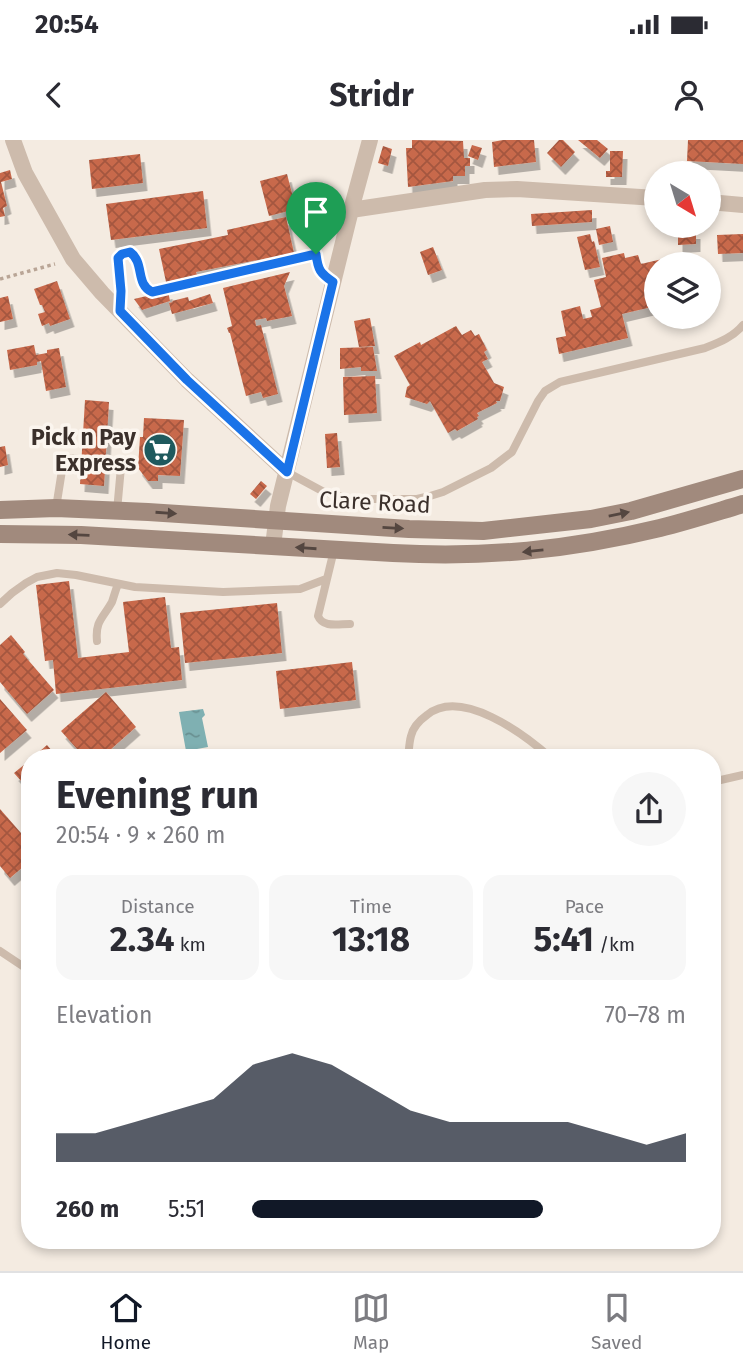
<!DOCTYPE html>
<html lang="en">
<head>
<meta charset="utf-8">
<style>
  :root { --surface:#fff; --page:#f7f7f7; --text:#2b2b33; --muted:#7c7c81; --line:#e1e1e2; --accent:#111827 }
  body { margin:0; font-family:"Fira Sans",sans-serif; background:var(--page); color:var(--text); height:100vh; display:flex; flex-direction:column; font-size:26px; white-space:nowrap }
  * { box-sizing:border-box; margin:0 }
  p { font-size:23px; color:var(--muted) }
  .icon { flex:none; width:38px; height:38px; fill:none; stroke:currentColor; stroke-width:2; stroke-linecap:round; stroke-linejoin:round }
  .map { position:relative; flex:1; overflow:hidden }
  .side { position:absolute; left:21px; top:609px; width:700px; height:500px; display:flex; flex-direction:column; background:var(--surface); border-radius:28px; box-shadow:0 4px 10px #0003 }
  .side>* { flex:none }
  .needle { width:46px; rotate:142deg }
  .buttons { position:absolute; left:644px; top:21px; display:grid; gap:14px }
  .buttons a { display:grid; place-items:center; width:77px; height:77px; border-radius:50%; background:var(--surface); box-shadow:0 4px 10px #0003; font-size:35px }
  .pin { position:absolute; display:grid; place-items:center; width:60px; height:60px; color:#fff; margin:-72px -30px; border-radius:50% 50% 50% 0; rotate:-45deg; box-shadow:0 0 7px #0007 }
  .pin .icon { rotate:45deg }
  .round { display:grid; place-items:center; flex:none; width:74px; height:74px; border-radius:37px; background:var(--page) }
  .head { display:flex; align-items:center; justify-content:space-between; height:119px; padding:0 35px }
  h1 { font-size:38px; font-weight:700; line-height:52px }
  .metrics { display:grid; grid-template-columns:repeat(3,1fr); gap:10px; height:119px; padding:7px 35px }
  .metrics div { display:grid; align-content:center; border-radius:18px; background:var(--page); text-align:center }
  .metrics b { font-size:35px; font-weight:700 }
  .metrics small { font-size:19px; font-weight:400 }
  .metrics p { font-size:19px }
  .chart { height:196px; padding:14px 35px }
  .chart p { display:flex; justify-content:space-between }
  .chart svg { width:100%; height:126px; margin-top:7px; fill:var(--accent); opacity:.7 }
  ul { padding:0 35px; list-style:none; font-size:23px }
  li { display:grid; grid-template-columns:112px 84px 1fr; align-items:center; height:52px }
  li i { height:18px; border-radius:9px; background:var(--accent) }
  .status { display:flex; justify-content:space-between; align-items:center; height:49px; padding:0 35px; background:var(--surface); direction:ltr }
  .status svg { height:19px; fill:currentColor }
  header { display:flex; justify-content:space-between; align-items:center; height:91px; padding:0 35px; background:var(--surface); font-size:32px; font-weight:700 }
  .menu { display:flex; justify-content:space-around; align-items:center; height:98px; border-top:2px solid var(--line); background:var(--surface); font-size:19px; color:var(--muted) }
  .menu a { display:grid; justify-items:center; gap:4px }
  .menu .active { color:var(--accent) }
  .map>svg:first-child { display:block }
</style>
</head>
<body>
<div class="status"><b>20:54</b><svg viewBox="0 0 49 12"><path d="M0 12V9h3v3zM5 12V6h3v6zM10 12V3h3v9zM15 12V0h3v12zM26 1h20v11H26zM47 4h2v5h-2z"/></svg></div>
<header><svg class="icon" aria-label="back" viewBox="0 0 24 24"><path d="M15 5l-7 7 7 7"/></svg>Stridr<svg class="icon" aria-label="person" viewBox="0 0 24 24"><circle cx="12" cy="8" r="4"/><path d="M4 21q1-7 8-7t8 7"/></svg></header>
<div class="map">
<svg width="743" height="1131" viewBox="0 0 743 1131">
  <defs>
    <pattern id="water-ripples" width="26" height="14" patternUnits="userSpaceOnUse" patternTransform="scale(1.75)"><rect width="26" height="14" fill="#7fb0b2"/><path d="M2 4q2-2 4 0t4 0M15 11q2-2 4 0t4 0" fill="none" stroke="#699091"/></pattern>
    <pattern id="building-cross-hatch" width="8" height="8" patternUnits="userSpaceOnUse" patternTransform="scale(1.75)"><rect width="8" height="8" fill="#c8694b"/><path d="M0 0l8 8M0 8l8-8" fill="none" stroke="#a4573f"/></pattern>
    <filter id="shadow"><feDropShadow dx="4.5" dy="8" stdDeviation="0" flood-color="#0004"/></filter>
  </defs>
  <rect width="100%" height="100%" fill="#f4ebe1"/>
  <path fill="url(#water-ripples)" d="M203,569L205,575L202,578L208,607L186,611L179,572Z"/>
  <path fill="url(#building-cross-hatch)" filter="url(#shadow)" d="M412,0L463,1L464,18H470V26H465V36H453V41L408,47L406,8H412Z
    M503,0H534L536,22L494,27L492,2Z
    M559,0H563L575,12L561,27L547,13Z
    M578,0H597L608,9L600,18Z
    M688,0H743V24L687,21Z
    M472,5L482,8L478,20L468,16Z
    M383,6L392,9L388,26L378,23Z
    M610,11H623L622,37H606V31H610Z
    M140,14L143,43L92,49L89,20Z
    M10,30L12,39L1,42L7,66L3,68L5,76L0,77V33Z
    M287,34L296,69L269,76L260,41Z
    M203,51L207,88L111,100L106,64Z
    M592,70V82L532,86L531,74Z
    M286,77L294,113L196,132L197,135L166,142L159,109L228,95L227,90Z
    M610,86L613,102L599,105L596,89Z
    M678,91H696V104L678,105Z
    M590,94L592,102L594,101L600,127L585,130L577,97Z
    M743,94V113L718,114L717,95Z
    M433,107L442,130L428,135L420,112Z
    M624,113L625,118L638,115L641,124L688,113L690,120L698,118L700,124H656V166L622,174L628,198L559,214L556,198L566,196L561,171L580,166L583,179L592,177L590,170L601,167L594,140L606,137L602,118Z
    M290,132L284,146L292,176L267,181L266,178L255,180L256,186L261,185L278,254L263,258L261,252L246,256L230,193H229L227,188L232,186L223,148Z
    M57,141L70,179L50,186L49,183L42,186L38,174L45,172L42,165H40L34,149Z
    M168,151L170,161L142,170L134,159Z
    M210,154L213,163L172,174L169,163L173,162L172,161L188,157L189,161Z
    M8,156L13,179L0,182V158Z
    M370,178L375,206L359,207L354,181Z
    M456,186L462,195L471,190L475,196L479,194L487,210L484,212L488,219L482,222L494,243L504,247L500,261H496L497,263L477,273L479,276L477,277L478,279L457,291L455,289L448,293L430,261L427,264L405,257L407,247L410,245L394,216L420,202L421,205Z
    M34,205L36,215L47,213V210L59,208L66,247L46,251L41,221L37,222V225L10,230L7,210Z
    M373,207L377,231H361V227L340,229V208Z
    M375,236L377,273L344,275L343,237Z
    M85,260L109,262L104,346L80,344Z
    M144,278L184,280L180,336L158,335V341H148L138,328L140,297H143Z
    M337,293L340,327L327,328L325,294Z
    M5,306L8,325L0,327V307Z
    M261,341L267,346L256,359L250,354Z
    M69,441L78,518L129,512L123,462L165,457L171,508L179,507L182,540L56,554L53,520L45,521L36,445Z
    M277,463L282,513L185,523L180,473Z
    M11,495L25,512L23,514L54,550L27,574L0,542V505Z
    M352,522L356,560L280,569L276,531Z
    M106,552L136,587L101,618H85L61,591Z
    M0,559L27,590L0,613Z
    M47,605L58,618H32Z
    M30,620V651L14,633Z
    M0,669L28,701L25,703L30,708V721L10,738L0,726Z"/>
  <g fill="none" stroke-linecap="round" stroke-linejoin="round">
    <path stroke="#b9a596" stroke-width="3.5" stroke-dasharray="3.5 3.5" stroke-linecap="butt" d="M0,139L55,124"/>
    <path stroke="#cdbbac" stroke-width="8" d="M120,171L121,151L118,118L122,114L130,112C146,123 135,144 152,152L316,114C318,130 320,133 333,142
      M106,321L116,322L121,327L117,371
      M287,332L324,352L350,359H417L430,356L443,352L491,328L512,312L538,261L545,251L560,242L705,208C720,202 733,197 743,185
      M56,368L63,324L67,318L81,319
      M334,410L318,476C323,488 338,484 350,484
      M0,464L12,453L26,443L37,437L57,433L76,435L135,447L223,452L300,449L326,439
      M97,501C95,481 103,478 112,462C114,456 116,449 118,444
      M408,618C409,611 409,603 411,596C413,587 420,580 427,575C461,547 524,594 551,618
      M712,642L743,635
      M0,811L30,831"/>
    <path stroke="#cdbbac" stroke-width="16" d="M13,0L25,33L73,119L102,153L187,240L287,332
      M709,62L743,65
      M351,70L485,50L517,49L656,58
      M273,406L278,366L351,70L370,0"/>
    <path stroke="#a18a7d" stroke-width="18" d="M0,370L56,368L148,372L409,389L483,391L591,379L631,371L743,339
      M0,394L81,395L393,413C487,418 569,410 660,388C688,381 716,372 743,364"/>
  </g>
  <defs><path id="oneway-solid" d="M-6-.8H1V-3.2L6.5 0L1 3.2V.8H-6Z" transform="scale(1.75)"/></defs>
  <g fill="#544640">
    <use href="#oneway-solid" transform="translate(166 373) rotate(4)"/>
    <use href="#oneway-solid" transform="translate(619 374) rotate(-11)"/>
    <use href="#oneway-solid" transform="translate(393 388) rotate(3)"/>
    <use href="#oneway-solid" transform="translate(79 395) rotate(-178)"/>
    <use href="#oneway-solid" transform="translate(306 408) rotate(-176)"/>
    <use href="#oneway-solid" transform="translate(533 411) rotate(174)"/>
  </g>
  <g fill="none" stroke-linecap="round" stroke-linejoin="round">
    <defs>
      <path id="route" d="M130,112C145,123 135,144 152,152L316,114C318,130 320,133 333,142L287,332L187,240L120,171L121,151L118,118L122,114Z"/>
    </defs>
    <use href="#route" stroke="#fff" stroke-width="14"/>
    <use href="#route" stroke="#1a73e8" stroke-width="9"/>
  </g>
  <defs>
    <symbol id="supermarket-disc" viewBox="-11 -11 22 22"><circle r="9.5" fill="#1f5a5e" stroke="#fbf5ee"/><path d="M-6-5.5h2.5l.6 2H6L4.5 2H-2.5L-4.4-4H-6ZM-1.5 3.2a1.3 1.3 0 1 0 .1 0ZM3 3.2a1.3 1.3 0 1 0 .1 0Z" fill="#fff"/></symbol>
  </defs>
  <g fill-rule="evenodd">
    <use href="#supermarket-disc" x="141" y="291" width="38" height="38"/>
  </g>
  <g text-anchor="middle" stroke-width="7" stroke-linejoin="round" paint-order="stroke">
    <g font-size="23" font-weight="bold" fill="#3b302b" stroke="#fbf5ee" text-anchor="end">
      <text x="136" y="305">Pick n Pay<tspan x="136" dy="26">Express</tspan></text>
    </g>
    <g font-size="23" fill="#3b302b" stroke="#fbf5ee">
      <text transform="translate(375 362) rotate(3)" y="8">Clare Road</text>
    </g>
  </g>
</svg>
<div class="buttons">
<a><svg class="needle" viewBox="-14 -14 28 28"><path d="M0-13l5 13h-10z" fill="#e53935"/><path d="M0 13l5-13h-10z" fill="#7c7c81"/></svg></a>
<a><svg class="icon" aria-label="layers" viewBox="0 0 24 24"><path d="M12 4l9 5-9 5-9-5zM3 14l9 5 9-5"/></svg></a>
</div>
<div class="pin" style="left:316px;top:114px;background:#1e9e55"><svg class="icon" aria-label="arrive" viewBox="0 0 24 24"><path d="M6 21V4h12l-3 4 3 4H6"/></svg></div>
<section class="side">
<div class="head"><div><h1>Evening run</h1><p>20:54 · 9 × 260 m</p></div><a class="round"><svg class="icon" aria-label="share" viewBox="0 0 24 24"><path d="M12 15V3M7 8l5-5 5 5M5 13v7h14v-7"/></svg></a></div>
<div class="metrics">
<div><p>Distance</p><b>2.34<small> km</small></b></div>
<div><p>Time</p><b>13:18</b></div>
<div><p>Pace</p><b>5:41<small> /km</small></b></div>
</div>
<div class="chart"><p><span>Elevation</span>70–78 m</p>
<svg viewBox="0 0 160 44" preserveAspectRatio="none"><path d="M0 44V34L10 34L20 30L30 26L40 22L50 10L60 6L70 10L80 18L90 26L100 30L110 30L120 30L130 30L140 34L150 38L160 34V44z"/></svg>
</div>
<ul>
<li><b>260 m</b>5:51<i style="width:67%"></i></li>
</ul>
</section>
</div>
<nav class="menu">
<a class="active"><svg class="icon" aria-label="home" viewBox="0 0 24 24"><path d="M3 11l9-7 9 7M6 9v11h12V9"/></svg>Home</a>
<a><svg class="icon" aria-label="map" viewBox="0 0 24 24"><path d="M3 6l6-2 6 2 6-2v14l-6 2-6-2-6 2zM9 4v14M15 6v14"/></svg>Map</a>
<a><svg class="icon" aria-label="saved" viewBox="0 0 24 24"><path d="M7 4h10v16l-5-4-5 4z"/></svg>Saved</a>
</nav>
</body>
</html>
